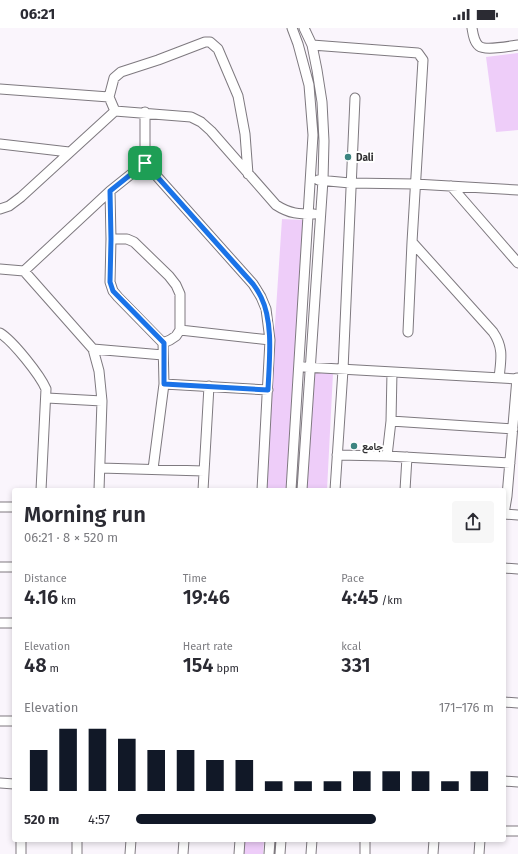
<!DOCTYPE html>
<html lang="en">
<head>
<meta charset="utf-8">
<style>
  :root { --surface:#fff; --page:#f7f7f7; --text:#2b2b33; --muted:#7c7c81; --accent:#111827 }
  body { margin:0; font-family:"Fira Sans",Vazirmatn,sans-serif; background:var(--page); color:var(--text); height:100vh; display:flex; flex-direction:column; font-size:15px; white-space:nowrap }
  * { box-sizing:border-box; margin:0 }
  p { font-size:13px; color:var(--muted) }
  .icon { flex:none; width:22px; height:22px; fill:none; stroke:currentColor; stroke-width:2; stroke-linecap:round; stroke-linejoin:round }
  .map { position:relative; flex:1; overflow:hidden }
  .side { position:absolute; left:12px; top:460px; width:494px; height:354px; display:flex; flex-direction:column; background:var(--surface); border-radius:4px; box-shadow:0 2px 6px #0003 }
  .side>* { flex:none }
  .pin { position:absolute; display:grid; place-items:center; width:34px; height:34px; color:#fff; margin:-17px; border-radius:8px; box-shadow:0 2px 6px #0006 }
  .round { display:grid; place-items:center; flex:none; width:42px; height:42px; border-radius:4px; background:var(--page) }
  .overview { display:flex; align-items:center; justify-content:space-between; height:68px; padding:0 12px }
  h1 { font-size:22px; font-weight:600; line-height:30px }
  .stats { display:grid; grid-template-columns:repeat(3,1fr); gap:6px; height:68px; padding:4px 12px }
  .stats div { display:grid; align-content:center }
  .stats b { font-size:20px; font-weight:600 }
  .stats small { font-size:11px; font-weight:400 }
  .stats p { font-size:11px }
  .chart { height:112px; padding:8px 12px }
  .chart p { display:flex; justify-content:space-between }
  .chart svg { width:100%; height:72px; margin-top:4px; stroke:var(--accent); stroke-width:6 }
  ul { padding:0 12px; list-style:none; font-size:13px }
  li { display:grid; grid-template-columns:64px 48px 1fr; align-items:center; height:30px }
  li i { height:10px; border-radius:5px; background:var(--accent) }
  .status { display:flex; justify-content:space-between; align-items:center; height:28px; padding:0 20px; background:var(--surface); direction:ltr }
  .status svg { height:11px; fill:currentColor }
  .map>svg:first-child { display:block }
</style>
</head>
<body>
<div class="status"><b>06:21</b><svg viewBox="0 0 49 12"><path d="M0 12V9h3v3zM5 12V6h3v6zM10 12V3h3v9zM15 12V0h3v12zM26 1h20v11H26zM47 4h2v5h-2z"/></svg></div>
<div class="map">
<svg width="518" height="826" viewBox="0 0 518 826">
  <rect width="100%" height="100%" fill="#faf5fc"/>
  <path fill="#eecdf9" d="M518,25V102L496,104L486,29Z
    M282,191L303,192L286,462H264Z
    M313,343L333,345L327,462H306Z
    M243,812H264L263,826H242Z"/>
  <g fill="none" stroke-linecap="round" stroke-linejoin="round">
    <defs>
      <path id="minor" d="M472,0C473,6 474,14 479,18C485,23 510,18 518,17
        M312,17L418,25L423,32L412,214L408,304
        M0,61L109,69
        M115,83L109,69L114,50L121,44L158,32L205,14H210L218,21L238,68L245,106L248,146
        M145,84V135L253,256L261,269L266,281L270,312L262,462
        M0,116L69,124
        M318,152L350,155L415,156L518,162
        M451,158L518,235
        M110,163L111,211L110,254L113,263L118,269L163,315L164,356L153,441
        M0,181L9,178L21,169L115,83L191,89L201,94L211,103L276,177C290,186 299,186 314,186
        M111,211H127L134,214L169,248L176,257L180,266V302L176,308L170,312L163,315
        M412,214L493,304C504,320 501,331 499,350
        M0,241L24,243L93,321L99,343L102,373L99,462
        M24,243L110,163L145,135
        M180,302L270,312
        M0,305C13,313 40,347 46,361L41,462
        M93,321L163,327
        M304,339L518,351
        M392,344L391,393L387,428L510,435
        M164,356L268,362
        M47,370L102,373
        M391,393L513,401
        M337,427L387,428
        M100,440L204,443
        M203,462L209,358
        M291,462L313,107L309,57L298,16L292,0
        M302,462L323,152L324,113L322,74L317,42L312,17L304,0
        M335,462L343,342L355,70
        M405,462L407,429
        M0,479H14
        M504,486L507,468L517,350
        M504,486L518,487
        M0,539H14
        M504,540L518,541
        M0,595H14
        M504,674L518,675
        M0,693H14
        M504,753L518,754
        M0,755L14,756
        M504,803H518
        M21,826V812
        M77,826V812
        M130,826L131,812
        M183,826L184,812
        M239,826L240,812
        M269,826L270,812
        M280,826L281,812
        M311,826L312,812
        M365,826V812
        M433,826L434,812
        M479,826L480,812"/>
    </defs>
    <use href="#minor" stroke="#7e797f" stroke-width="11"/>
    <use href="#minor" stroke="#fff" stroke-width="9"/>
  </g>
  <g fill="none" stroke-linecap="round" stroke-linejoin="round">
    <defs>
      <path id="route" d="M145,135L253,256C256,260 259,265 261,269C274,295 269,335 268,362L164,356V315L113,263L110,254L111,211L110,163Z"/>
    </defs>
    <use href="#route" stroke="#fff" stroke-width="8"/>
    <use href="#route" stroke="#1a73e8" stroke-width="5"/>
  </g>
  <g fill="#3c8480" stroke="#fff" stroke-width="1.5">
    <circle cx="348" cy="129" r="4"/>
    <circle cx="354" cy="418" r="4"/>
  </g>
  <g text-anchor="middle" stroke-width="4" stroke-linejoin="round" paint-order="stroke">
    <g font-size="10" font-weight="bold" fill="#313032" stroke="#fff" text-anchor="start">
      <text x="356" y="133">Dali</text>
      <text x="362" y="422">جامع</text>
    </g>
  </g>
</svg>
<div class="pin" style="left:145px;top:135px;background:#1e9e55"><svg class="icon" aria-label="arrive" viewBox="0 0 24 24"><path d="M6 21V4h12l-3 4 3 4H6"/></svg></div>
<section class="side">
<div class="overview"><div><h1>Morning run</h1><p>06:21 · 8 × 520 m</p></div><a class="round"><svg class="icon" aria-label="share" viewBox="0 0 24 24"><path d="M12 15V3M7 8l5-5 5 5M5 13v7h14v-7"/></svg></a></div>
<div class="stats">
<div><p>Distance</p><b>4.16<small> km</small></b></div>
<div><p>Time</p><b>19:46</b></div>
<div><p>Pace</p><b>4:45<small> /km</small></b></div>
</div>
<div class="stats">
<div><p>Elevation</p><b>48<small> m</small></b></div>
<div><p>Heart rate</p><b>154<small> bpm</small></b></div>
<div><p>kcal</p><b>331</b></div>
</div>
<div class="chart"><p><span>Elevation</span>171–176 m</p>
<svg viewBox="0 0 160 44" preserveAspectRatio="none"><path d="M5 44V19M15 44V6M25 44V6M35 44V12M45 44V19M55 44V19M65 44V25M75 44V25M85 44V38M95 44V38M105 44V38M115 44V32M125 44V32M135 44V32M145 44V38M155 44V32"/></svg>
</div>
<ul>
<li><b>520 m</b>4:57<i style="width:67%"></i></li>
</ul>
</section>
</div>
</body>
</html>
